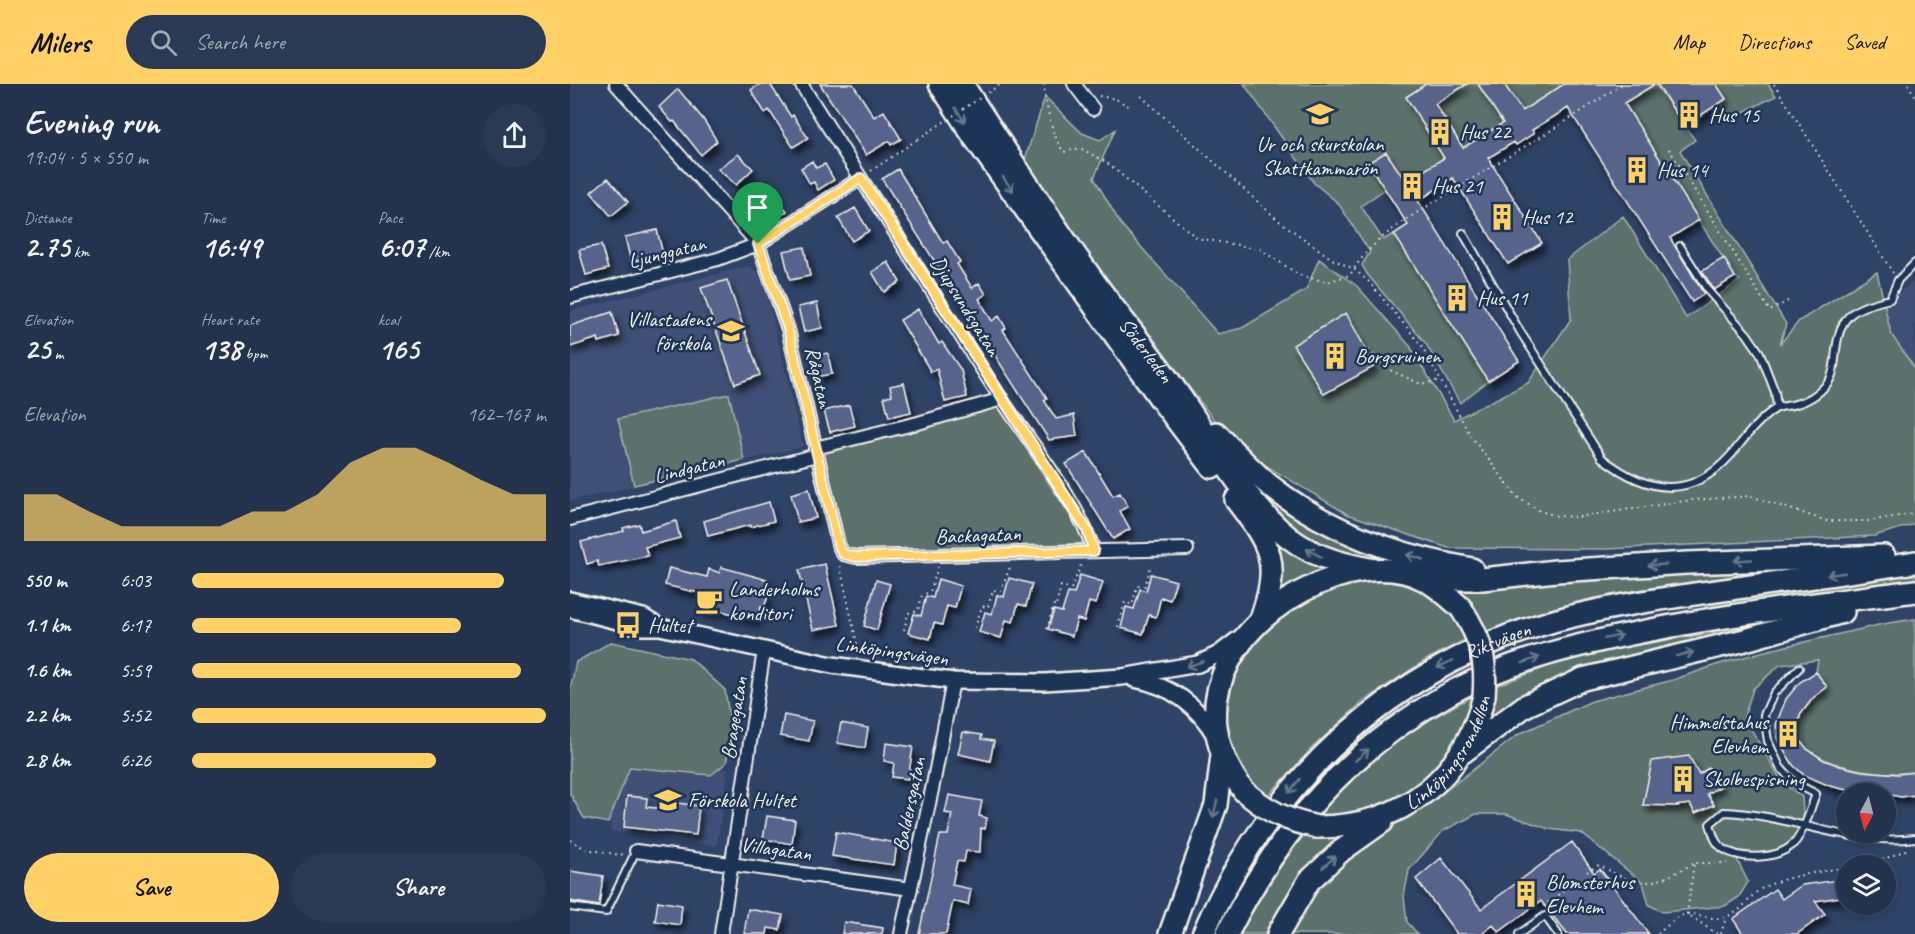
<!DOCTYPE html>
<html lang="en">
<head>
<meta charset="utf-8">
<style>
  :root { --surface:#23324d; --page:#2b3a54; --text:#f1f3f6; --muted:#a3aab6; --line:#404d65; --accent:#ffd166 }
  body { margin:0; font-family:Caveat,sans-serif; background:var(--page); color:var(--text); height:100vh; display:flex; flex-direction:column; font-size:22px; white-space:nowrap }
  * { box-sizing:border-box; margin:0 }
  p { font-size:20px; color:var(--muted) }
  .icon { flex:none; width:33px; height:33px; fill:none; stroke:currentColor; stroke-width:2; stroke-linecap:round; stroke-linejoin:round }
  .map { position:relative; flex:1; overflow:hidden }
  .details { display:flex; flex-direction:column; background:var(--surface); width:570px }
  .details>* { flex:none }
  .needle { width:39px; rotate:187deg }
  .buttons { position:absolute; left:1266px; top:699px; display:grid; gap:12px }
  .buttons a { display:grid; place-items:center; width:60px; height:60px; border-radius:50%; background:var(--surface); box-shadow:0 3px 9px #0003,0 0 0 2px var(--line); font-size:30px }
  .pin { position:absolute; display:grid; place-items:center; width:51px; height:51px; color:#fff; margin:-62px -26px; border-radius:50% 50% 50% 0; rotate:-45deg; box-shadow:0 0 6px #0007 }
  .pin .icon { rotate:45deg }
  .round { display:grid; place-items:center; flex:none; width:63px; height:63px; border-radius:32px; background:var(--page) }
  .head { display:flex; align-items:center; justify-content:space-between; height:102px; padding:0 24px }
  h1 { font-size:33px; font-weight:600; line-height:45px }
  .figures { display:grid; grid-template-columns:repeat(3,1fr); gap:9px; height:102px; padding:6px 24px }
  .figures div { display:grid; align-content:center }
  .figures b { font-size:30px; font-weight:600 }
  .figures small { font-size:16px; font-weight:400 }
  .figures p { font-size:16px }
  .chart { height:168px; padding:12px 24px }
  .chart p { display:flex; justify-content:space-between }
  .chart svg { width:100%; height:108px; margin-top:6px; fill:var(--accent); opacity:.7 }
  .action { display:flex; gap:12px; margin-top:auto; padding:12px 24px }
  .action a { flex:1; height:69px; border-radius:36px; background:var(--accent); color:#111; font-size:24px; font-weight:600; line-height:69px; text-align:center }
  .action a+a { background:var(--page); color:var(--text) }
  ul { padding:0 24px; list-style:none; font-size:20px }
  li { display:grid; grid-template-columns:96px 72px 1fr; align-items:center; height:45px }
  li i { height:15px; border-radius:8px; background:var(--accent) }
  header { display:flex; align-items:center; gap:36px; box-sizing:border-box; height:84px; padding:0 30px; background:var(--accent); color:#111 }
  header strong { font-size:28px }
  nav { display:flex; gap:33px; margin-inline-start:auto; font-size:21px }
  .search { width:420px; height:54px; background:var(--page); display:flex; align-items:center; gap:15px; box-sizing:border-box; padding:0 21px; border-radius:33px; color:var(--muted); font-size:22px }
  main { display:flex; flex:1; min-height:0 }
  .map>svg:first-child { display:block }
</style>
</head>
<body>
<header>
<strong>Milers</strong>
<div class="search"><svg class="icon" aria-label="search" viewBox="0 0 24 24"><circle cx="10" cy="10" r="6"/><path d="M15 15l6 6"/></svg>Search here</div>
<nav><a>Map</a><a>Directions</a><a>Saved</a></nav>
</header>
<main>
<section class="details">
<div class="head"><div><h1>Evening run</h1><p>19:04 · 5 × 550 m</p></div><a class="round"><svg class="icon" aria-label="share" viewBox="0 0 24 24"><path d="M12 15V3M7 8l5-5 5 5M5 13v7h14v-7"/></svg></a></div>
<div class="figures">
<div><p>Distance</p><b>2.75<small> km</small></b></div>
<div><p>Time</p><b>16:49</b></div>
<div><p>Pace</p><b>6:07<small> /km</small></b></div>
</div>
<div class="figures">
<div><p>Elevation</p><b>25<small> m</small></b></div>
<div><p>Heart rate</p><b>138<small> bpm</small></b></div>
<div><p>kcal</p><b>165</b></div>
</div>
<div class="chart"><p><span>Elevation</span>162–167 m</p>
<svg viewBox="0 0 160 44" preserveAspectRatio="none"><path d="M0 44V25L10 25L20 32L30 38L40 38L50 38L60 38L70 32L80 32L90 25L100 12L110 6L120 6L130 12L140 19L150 25L160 25V44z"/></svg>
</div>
<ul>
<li><b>550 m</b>6:03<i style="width:88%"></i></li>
<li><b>1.1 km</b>6:17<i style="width:76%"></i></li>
<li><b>1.6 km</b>5:59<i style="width:93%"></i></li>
<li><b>2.2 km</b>5:52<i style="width:100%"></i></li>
<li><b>2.8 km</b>6:26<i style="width:69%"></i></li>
</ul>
<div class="action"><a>Save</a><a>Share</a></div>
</section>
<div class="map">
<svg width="1345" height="850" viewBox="0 0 1345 850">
  <defs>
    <filter id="shadow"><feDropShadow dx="3.5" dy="6" stdDeviation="3" flood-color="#0009"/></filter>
  </defs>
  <rect width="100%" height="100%" fill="#2f4367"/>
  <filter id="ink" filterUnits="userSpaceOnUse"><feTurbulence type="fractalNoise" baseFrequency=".0167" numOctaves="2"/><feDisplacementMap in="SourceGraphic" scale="12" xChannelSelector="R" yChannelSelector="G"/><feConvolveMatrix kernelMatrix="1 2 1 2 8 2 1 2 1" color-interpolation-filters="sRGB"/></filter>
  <g filter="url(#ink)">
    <path fill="#3f5074" d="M179,182L193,193L233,363L0,417V227Z
      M1345,198V285L1321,250L1315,222L1338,201Z
      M47,672L158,685L147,762L40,747Z"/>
    <path fill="#5c716c" stroke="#a8b1aa" stroke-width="1.5" fill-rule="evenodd" d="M674,0H856L836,13L879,81L836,98L816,68L798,79L815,105L791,122L813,156L824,150L918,297L890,319L856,260L797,190L792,181L800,168L768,119L744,99Z
      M897,0H908L933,39L893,64L865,20Z
      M934,0H989L991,2L952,27Z
      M1085,0L1125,56L1110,67L1216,240L1210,260L1229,237L1307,188L1321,250L1345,285V440L1304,452L1037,465L878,464L777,430L665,363L513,165L455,75L475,13L512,49L530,56L545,46L524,94L550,139L648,250L672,244L736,206L749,175L787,202L840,262L884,336L958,299L1001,235L997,176L1053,132L1116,234L1170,196L1165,193L1054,19Z
      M1146,0H1198L1206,12L1161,34L1151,19L1156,15Z
      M159,310L174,376L64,401L48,335Z
      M428,322L518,459L278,470L254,369Z
      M672,392L826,477L780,474L753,466L704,430Z
      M705,455L765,486L710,513C713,492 712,476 705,455Z
      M1199,483L1209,487C1139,496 1069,503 1000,520C972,527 944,537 917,547L899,520L886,507L887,504Z
      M1345,488V499L1136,526L1135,522L1139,518Z
      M807,494L845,501L876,521L898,554L854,577L791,619L742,664L698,712L676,695L661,669L654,640L655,614L666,580L684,551L747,506Z
      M1345,535V688C1292,694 1172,670 1257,603L1246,588L1248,576L1210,581L1183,605L1174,633L1212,698L1232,713L1234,743L1225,758L1197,772L1164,769L1178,798L1169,813L1155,822L1093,828L1079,821L1073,799L1011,749L979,745L936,730H906L873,747L839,786L834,812L837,838L848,850H718L740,810L800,754L851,726L949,650L1022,617L1103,596L1146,581L1195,567L1313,540ZM1139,684L1153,701L1137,710L1144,721L1125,729L1120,720L1105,722L1074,720Z
      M1167,545H1176L923,638L918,636L923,622L925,602L988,579L1037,566Z
      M41,558L121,575L155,606L162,650L156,679L141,691L60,683L38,739L14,734L0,710V606L6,578Z
      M905,611C902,620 900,630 897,638C870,697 811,734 747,732L754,722C771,706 787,688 805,674C836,649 870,629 905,611Z
      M734,751L754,753L776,752L700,850H670C688,814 709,783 734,751Z"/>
    <path fill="#58648b" stroke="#f4f1e8" stroke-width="1.5" filter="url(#shadow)" d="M190,0H200L221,33L223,31L238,54L223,63L199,26L195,29L181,6Z
      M250,0H283L304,33L314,27L331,55L321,61L319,57L296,71Z
      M856,0H897L865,20L893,64L933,39L908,0H934L952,27L994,0H1085L1054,19L1129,136L1100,154L1134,210L1122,218L998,24L962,46L964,49L946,61L944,58L918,74L972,159L938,180L883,94L848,117L949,277L918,297L824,150L838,141L798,79L816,68L836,98L874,74L836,13Z
      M1087,0H1146L1156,15L1114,42Z
      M108,5L133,35L147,57L131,71L104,37L102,38L89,23Z
      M168,70L183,85L166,101L148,85Z
      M242,77L246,84L255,80L264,96L248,106L244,98L240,100L231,84Z
      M328,85L373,159L377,157L390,178L387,180L402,204L409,199L416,210L409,215L422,237L429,232L436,244L433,246L477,314L474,316L486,335L504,331L507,352L479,356L312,95Z
      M38,94L58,118L41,132L21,108Z
      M203,110L217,127L199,141L185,123Z
      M285,124L299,147L282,157L268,134Z
      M87,146L93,170L61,178L55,153Z
      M31,161L38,185L16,191L9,166Z
      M234,163L240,192L220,196L213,167Z
      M1154,174L1165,193L1144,206L1132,187Z
      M318,178L330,198L314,208L302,188Z
      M157,196L190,291L165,300L131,204Z
      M247,219L252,244L234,248L228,223Z
      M348,225L369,260L372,258L391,286L397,313L375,318L367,285L361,288L330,236Z
      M42,228L49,252L29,258L28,254L0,263V242Z
      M776,229L805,282L754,310L723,261Z
      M258,269L262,290L246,293L241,272Z
      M334,299L341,328L319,333L314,313L322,311L320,302Z
      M279,321L285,342L260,348L254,327Z
      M516,368L543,412L550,409L558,422L550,427L560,445L543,455L496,380Z
      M239,405L246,434L228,438L221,410Z
      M199,418L204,437L180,443V441L138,452L134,437Z
      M106,437L110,454L75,463L78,472L29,482L27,477L17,480L11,458L54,447L53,444L69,440L71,447Z
      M255,480L269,541L243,546L229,486Z
      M151,483L198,496L194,511L198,512L194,524L191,523L187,537L145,525L144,529L129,526L133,510L95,501L99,484L137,493L139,485L150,489Z
      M581,490L606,497L600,516L591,513L586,533L579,531L573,550L551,544L556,523L564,525L570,505L576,507Z
      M510,491L533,498L526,520L519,518L514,537L507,535L502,552L478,545L484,526L492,528L498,509L504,510Z
      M439,494L462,500L456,522L448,520L443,538L436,536L431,554L409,548L415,528L422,530L427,511L434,513Z
      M368,495L391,502L385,524L377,522L372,541L364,539L360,555L338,549L344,530L351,532L356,512L363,514Z
      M306,496L320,500L307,546L294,542Z
      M1246,588L1257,603L1243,614L1230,631L1228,647L1230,656L1237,665L1254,676L1270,682L1292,687L1328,690L1345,688V711L1331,713L1316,710L1281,707L1260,702L1234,691L1223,681L1207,654L1206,640L1216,615L1230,598Z
      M214,631L243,637L239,657L210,652Z
      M271,639L298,644L295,664L267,659Z
      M393,648L412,651L411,655L424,657L420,677L388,670Z
      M316,659L343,663L338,695L322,693L324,679L314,677Z
      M1119,672L1129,690L1139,684L1153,701L1137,710L1144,721L1125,729L1120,720L1105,722L1073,721L1082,677Z
      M379,711L412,717L409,732L417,734L415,745L411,744L410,768L396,767L394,778L387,777L382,801L401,805L398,821L383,817L376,850H349L370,751H378L382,730L375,729Z
      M57,712L77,714L76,723L107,726L108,719L129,722L126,751L54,743Z
      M197,732L225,736L222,760L193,755Z
      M266,748L327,759L324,781L262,772Z
      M1002,758L1024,789L1030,785L1079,850H997L971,817L929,848L923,841L912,850H887L846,795L871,774L911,825Z
      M0,787L33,792L29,822L0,817Z
      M1276,795V812L1245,817L1255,830L1227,850H1173L1163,835L1205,805L1212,815L1232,801Z
      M88,817L112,821L110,841L85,837Z
      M178,825L213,831L210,846L198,844L197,850H174Z
      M274,838L313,844L312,850H272Z"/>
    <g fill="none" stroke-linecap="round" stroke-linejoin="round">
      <defs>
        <path id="service" d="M893,149L951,249L1032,374C1077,409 1120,417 1161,371C1175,354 1187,337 1205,325C1210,322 1217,322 1222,321C1236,318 1248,311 1257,300C1263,293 1264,283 1265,275C1269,231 1279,225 1320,215L1328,196L1345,179
          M1110,162L1139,208L1177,250L1190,269L1205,308L1207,323
          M1229,584L1204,609L1194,631L1198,657L1210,683L1223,698L1246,710C1240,725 1236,744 1226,757C1211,776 1171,777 1152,764C1144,758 1143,749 1140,740L1154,728C1219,730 1279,763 1345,754
          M0,823L36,828L66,767
          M949,850L975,832L988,850"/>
        <path id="minor" d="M46,0L188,160L218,245L268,460L273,470L286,473L617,465
          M231,0C298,105 364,211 432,316C462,361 508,417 524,467
          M504,0L523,25
          M0,213L148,175L188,160L291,94
          M245,364L348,339L432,315
          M0,435L247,371
          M66,767L341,805
          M151,850L194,566
          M331,850L363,701L383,597"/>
        <path id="tertiary" d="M0,516L73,533L90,543
          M0,525L71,543H90L262,581L383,597L474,598L552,593L628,580L649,570L670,554
          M564,595C601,602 627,620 646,653"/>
        <g id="trunk">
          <path d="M370,0L404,53L592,317L642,383"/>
          <path id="s1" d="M392,0C433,63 474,127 518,189C546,229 579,267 607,308C640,355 668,407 710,446C736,470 766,479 800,485"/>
          <path d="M646,349C663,367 680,385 699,401C758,448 828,472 902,485"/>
          <path d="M666,416C701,462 711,478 691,535"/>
          <path d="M854,495H912L986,487L1117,479L1314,472"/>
          <path d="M893,668L955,622L1013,595L1175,556L1273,528"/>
          <path d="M674,707C604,618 673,523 766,493C794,484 828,481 855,496C869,503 880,514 891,524"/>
          <path id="s2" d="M747,743C832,743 894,694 914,612"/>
          <path d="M600,850L646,721L652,671"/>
          <path id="s3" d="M633,850C700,696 824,581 987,536C1044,521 1103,513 1161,505C1222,496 1284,488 1345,478"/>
          <path d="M657,850C709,746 779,665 882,608C941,576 1010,560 1076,547C1165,529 1255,519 1345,507"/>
          <path d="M708,850L739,797L771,767L812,738"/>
        </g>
      </defs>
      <use href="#service" stroke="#f4f1e8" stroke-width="10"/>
      <use href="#minor" stroke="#f4f1e8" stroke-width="16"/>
      <use href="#tertiary" stroke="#f4f1e8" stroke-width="20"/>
      <use href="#trunk" stroke="#f4f1e8" stroke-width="26"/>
      <path stroke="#f4f1e8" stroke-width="2" stroke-dasharray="1.5 4.5" stroke-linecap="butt" d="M474,0C475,19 482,53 494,68L510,64L536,78L627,154L690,165L729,191L757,198L780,191C805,149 848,129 889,103C943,69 999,37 1052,0
        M1204,0L1323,189
        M1338,0L1345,12
        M529,12L546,15L560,23
        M571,12L708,136L762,175L784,185L799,198L852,262L900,351L947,413L970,427L987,432L1008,433L1122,416L1180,412L1257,437H1300L1345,429
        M1099,65L1200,227L1221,215
        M301,87L348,55
        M794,262L820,286L851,300L870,296
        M270,482L289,569
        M548,543L555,518L562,521L567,502H575L581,480
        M405,544L412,522L418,523L423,506L431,507L440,483
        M477,545L484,520L486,522L491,502L501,505L511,481
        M334,546L338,529L348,527L352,511L360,508L368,483
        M0,756L16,765L50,771L54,770
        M1283,782L1312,776L1338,765
        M1017,788L1029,781C1072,805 1081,803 1124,779
        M973,822L1007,797
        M1088,850C1096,843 1108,830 1119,830C1131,830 1142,837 1155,833C1173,828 1178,813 1191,805C1213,792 1251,788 1276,783
        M1147,850L1117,830L1124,779H1157
        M1151,850L1156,833"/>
      <use href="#service" stroke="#1d3557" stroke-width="6"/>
      <use href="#minor" stroke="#1d3557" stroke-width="12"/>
      <use href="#tertiary" stroke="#1d3557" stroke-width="15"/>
      <use href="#trunk" stroke="#1d3557" stroke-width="21"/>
      <defs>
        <path id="trunk-bridge" d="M891,524C911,555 917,575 914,612
          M674,707C698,728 716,736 747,743"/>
      </defs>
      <use href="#trunk-bridge" stroke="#f4f1e8" stroke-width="26" stroke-linecap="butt"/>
      <path stroke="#f4f1e8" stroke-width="2" stroke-dasharray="1.5 4.5" stroke-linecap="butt" d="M348,55L431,0"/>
      <use href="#trunk-bridge" stroke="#1d3557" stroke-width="21"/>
    </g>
    <defs><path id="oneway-shaft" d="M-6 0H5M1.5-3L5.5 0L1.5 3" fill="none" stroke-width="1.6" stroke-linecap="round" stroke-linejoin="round" transform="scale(1.5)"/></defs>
    <g stroke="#68778a">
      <use href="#oneway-shaft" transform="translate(390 31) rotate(57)"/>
      <use href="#oneway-shaft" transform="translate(438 100) rotate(55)"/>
      <use href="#oneway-shaft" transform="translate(744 469) rotate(-151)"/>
      <use href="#oneway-shaft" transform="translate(845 473) rotate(-164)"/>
      <use href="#oneway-shaft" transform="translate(1173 476) rotate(177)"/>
      <use href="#oneway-shaft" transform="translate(1087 481) rotate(177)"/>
      <use href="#oneway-shaft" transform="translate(1266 490) rotate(172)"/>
      <use href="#oneway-shaft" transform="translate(1043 553) rotate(-12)"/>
      <use href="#oneway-shaft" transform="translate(1115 570) rotate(-13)"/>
      <use href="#oneway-shaft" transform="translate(961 576) rotate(-20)"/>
      <use href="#oneway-shaft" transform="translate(625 580) rotate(162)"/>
      <use href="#oneway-shaft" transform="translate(875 580) rotate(155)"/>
      <use href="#oneway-shaft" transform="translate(792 671) rotate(-40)"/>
      <use href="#oneway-shaft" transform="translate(724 702) rotate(130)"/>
      <use href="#oneway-shaft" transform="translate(645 725) rotate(104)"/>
      <use href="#oneway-shaft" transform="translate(759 778) rotate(-43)"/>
    </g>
  </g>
  <g fill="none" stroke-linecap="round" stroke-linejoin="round" filter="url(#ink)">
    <defs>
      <path id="route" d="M291,94L517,446L524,467L286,473L273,470L268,460L218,245L188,160Z"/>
    </defs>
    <use href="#route" stroke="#fff" stroke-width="12"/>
    <use href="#route" stroke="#ffd166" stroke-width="8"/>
  </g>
  <defs>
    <symbol id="school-bare" viewBox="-9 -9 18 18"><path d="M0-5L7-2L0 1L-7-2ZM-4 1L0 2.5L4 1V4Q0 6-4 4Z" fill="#ffd166" stroke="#1d3557" stroke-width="2.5" paint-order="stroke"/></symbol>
    <symbol id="building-bare" viewBox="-9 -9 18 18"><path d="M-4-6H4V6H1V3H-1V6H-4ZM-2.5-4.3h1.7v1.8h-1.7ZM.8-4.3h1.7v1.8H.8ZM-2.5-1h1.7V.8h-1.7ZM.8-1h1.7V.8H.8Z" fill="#ffd166" stroke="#1d3557" stroke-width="2.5" paint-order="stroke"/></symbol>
    <symbol id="cafe-bare" viewBox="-9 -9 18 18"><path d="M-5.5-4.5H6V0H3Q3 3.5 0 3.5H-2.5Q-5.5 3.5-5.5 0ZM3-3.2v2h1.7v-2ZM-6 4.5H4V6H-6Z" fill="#ffd166" stroke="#1d3557" stroke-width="2.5" paint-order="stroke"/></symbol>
    <symbol id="bus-bare" viewBox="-9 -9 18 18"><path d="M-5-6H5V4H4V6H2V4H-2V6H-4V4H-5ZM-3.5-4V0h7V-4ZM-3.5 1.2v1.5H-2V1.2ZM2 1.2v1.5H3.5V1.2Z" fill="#ffd166" stroke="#1d3557" stroke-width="2.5" paint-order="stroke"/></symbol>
  </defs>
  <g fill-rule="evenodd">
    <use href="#school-bare" x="731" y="11" width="38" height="38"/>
    <use href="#building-bare" x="1100" y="12" width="38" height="38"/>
    <use href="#building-bare" x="851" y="29" width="38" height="38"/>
    <use href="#building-bare" x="1048" y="67" width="38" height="38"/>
    <use href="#building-bare" x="823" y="83" width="38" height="38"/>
    <use href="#building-bare" x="913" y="114" width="38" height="38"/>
    <use href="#building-bare" x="868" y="195" width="38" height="38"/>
    <use href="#school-bare" x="142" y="228" width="38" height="38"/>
    <use href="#building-bare" x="746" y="253" width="38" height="38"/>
    <use href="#cafe-bare" x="120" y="498" width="38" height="38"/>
    <use href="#bus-bare" x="39" y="522" width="38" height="38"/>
    <use href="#building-bare" x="1199" y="631" width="38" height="38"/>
    <use href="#building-bare" x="1094" y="676" width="38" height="38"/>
    <use href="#school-bare" x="79" y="697" width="38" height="38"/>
    <use href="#building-bare" x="937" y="791" width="38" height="38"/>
  </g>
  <g text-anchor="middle" stroke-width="5" stroke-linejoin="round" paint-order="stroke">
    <g font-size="21" fill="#f4f1e8" stroke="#1d3557" text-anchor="start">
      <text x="1139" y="38">Hus 15</text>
      <text x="890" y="55">Hus 22</text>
      <text x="750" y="67" text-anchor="middle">Ur och skurskolan<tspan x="750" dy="24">Skattkammarön</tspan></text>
      <text x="1087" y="93">Hus 14</text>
      <text x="862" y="109">Hus 21</text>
      <text x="952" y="140">Hus 12</text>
      <text x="907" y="221">Hus 11</text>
      <text x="141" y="242" text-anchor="end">Villastadens<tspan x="141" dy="24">förskola</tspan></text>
      <text x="785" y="279">Borgsruinen</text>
      <text x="159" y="512">Landerholms<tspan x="159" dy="24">konditori</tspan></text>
      <text x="78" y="548">Hultet</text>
      <text x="1198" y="645" text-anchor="end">Himmelstahus<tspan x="1198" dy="24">Elevhem</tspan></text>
      <text x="1133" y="702">Skolbespisning</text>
      <text x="118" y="723">Förskola Hultet</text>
      <text x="976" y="805">Blomsterhus<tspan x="976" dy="24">Elevhem</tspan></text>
    </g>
    <g font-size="21" fill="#f4f1e8" stroke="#1d3557">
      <text transform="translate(97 168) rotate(-14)" y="7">Ljunggatan</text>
      <text transform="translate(396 222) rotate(58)" y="7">Djupsundsgatan</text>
      <text dy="7" stroke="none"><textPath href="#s1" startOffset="324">Söderleden</textPath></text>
      <text transform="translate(249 293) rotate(77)" y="7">Rågatan</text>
      <text transform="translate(119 384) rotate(-14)" y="7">Lindgatan</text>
      <text transform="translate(408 451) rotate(-2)" y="7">Backagatan</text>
      <text dy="7" stroke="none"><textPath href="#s3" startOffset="426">Riksvägen</textPath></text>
      <text transform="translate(322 567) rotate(8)" y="7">Linköpingsvägen</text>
      <text transform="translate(164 634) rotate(-81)" y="7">Bragegatan</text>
      <text dy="7" stroke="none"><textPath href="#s2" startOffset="162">Linköpingsrondellen</textPath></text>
      <text transform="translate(339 720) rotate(-78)" y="7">Baldersgatan</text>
      <text transform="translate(206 765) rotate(8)" y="7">Villagatan</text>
    </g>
  </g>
</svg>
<div class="buttons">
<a><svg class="needle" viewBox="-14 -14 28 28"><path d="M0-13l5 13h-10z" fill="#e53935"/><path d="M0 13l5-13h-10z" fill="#a3aab6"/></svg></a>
<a><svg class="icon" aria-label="layers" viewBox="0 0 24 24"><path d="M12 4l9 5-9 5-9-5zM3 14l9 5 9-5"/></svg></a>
</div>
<div class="pin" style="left:188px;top:160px;background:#1e9e55"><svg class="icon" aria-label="arrive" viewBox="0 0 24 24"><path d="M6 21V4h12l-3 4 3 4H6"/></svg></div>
</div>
</main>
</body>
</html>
